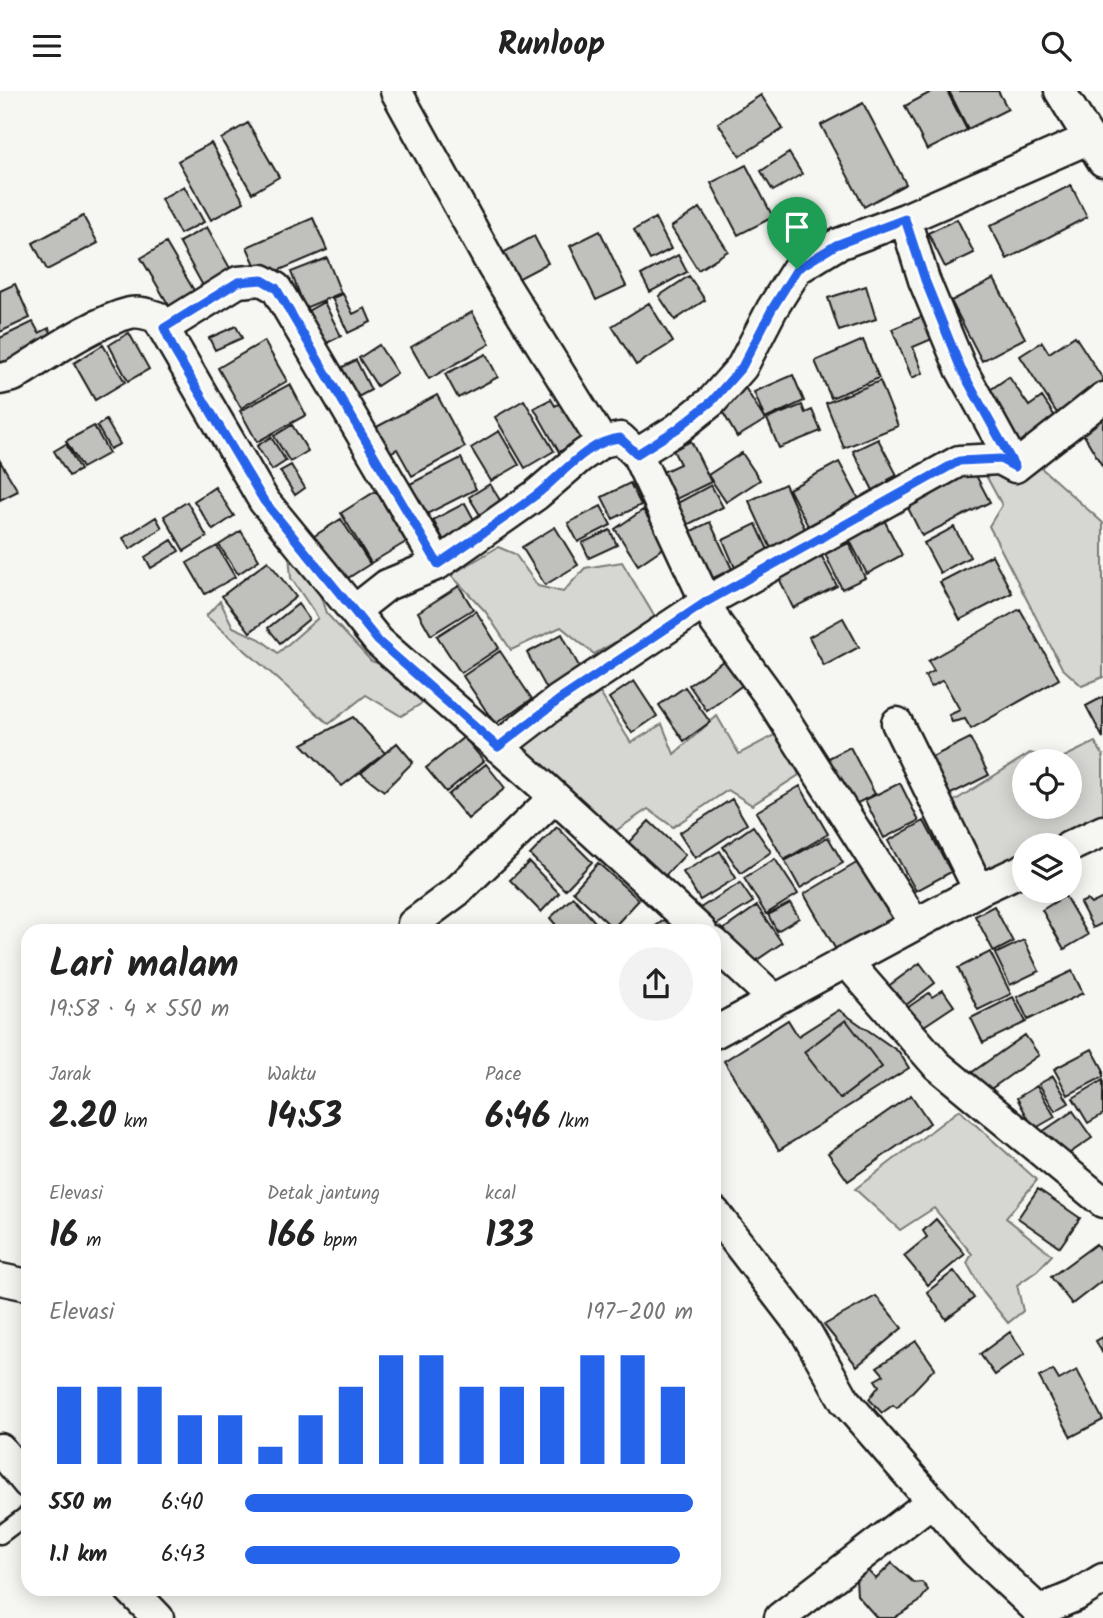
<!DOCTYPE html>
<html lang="id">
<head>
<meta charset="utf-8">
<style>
  :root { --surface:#fff; --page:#f2f2f2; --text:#222; --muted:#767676; --accent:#2563eb }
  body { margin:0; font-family:Kalam,sans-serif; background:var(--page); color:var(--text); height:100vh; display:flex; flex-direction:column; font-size:26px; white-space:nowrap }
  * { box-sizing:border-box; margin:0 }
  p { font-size:23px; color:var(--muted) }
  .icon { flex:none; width:38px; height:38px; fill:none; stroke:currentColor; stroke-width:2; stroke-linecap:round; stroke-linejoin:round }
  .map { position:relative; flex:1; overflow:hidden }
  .details { position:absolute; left:21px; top:833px; width:700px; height:672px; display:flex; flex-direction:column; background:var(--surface); border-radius:21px; box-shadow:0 4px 18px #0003 }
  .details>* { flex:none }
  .tools { position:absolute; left:1012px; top:658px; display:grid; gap:14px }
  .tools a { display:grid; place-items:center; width:70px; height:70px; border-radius:50%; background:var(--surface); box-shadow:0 4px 18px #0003; font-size:35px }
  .pin { position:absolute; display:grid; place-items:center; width:60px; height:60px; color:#fff; margin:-72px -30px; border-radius:50% 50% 50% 0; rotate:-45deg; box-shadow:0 0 7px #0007 }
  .pin .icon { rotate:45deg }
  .round { display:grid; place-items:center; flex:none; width:74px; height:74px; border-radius:37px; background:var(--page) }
  .headline { display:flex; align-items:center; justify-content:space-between; height:119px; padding:0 28px }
  h1 { font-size:38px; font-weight:800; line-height:52px }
  .metrics { display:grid; grid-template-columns:repeat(3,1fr); gap:10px; height:119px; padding:7px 28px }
  .metrics div { display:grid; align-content:center }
  .metrics b { font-size:35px; font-weight:800 }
  .metrics small { font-size:19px; font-weight:400 }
  .metrics p { font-size:19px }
  .chart { height:196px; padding:14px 28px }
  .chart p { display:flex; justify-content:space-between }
  .chart svg { width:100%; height:126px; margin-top:7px; stroke:var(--accent); stroke-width:6 }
  ul { padding:0 28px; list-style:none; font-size:23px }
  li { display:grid; grid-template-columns:112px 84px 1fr; align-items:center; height:52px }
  li i { height:18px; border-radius:9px; background:var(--accent) }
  header { display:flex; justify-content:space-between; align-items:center; height:91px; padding:0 28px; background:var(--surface); font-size:32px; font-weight:800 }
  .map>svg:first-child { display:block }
</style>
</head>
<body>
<header><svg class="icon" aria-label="menu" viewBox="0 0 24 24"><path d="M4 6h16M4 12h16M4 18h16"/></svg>Runloop<svg class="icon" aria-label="search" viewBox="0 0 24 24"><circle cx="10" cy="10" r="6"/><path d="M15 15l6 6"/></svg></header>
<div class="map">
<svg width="1103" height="1527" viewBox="0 0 1103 1527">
  <rect width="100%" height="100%" fill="#f6f6f2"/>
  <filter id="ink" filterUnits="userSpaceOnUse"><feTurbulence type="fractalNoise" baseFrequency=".0143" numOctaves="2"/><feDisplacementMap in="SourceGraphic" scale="14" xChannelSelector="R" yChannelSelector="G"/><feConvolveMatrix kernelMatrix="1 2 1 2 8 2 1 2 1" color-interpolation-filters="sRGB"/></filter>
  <g filter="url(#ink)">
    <path fill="#d6d6d2" stroke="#797977" stroke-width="2" fill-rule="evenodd" d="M1039,375L1103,432V586L1082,595L1062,577L989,435L1002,414L984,381L1019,391Z
      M498,456L515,463L538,495L563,501L585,477L622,471L656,528L594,563L561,536L511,559L485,520L451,484Z
      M289,463L315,488L326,522L371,570L399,580L424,611L401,625L366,604L329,633L206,525L220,510L233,536L260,548L278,562L318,527L291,487Z
      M600,602L631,652L662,633L674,663L717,625L739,663L780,641L799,684L752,714L728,699L673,736L648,718L611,743L518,656Z
      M1095,651L1103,664V727L1043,754H1024V763L981,783L948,714L1030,662L1058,669ZM1024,670H1069V716H1024Z
      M959,1019L1037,1089L1006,1127L1052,1164L1037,1180L1017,1194L1023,1220L1008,1232L983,1201L967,1172L972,1163L934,1117L900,1139L855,1098Z"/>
    <path fill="#c0c0bd" stroke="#1c1c1c" stroke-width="2" d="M933,0H947L967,39L927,59L905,15Z
      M949,0H998L1008,18L968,38Z
      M761,4L783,38L740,65L718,32Z
      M863,12L906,93L864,116L821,34Z
      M248,32L279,86L252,102L221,48Z
      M211,52L244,111L211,129L178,70Z
      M789,62L802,83L773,100L761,80Z
      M746,74L773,126L738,144L711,92Z
      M1071,94L1087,126L1007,168L990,135Z
      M184,95L204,131L180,143L161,108Z
      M700,117L728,160L698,179L671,136Z
      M83,125L98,152L47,179L33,152Z
      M313,127L327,159L261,187L247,156Z
      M655,127L671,158L650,169L634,139Z
      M957,128L974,162L945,176L928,142Z
      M207,136L231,179L203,195L179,151Z
      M600,140L626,195L596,209L570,155Z
      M534,145L548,172L514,190L501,163Z
      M166,152L196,203L171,218L141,167Z
      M678,164L687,181L650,201L641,184Z
      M327,167L341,202L305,217L291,181Z
      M689,185L705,209L675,229L659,205Z
      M994,188L1025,247L982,270L951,210Z
      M15,193L30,227L0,241V200Z
      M866,195L876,228L839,240L828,207Z
      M343,203L353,223L365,217L371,231L348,242L332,207Z
      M324,211L341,245L323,254L306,221Z
      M649,212L673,251L636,274L612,235Z
      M472,221L490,253L429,288L411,256Z
      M923,225L932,248L913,256L923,282L912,287L892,238Z
      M33,231L39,242L49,237L57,254L0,282V247Z
      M236,235L242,247L215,259L209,247Z
      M129,242L149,278L128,290L109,254Z
      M1075,245L1103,288V292L1057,322L1020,265L1042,251L1049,262Z
      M863,249L879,287L831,307L815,270Z
      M264,250L287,290L241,317L218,277Z
      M103,254L125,291L95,309L74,272Z
      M379,254L397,282L377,295L359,267Z
      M486,263L498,286L458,307L445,283Z
      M356,269L371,299L347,312L331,282Z
      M793,284L804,310L765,328L754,301Z
      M1009,286L1029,315L1042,306L1060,333L1023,360L984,303Z
      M880,290L898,335L844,357L826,312Z
      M290,293L306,324L257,351L240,320Z
      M743,293L765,329L737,346L716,309Z
      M437,304L465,356L412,385L397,358L383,366L369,340Z
      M551,308L555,315L566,309L586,345L559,361L534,317Z
      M524,309L554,360L525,377L495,326Z
      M802,314L805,322L812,319L821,340L779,357L767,328Z
      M1103,318V376L1078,334Z
      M106,329L120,353L110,358L97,335Z
      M292,334L308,360L290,371L274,345Z
      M94,335L109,362L82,377L66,350Z
      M499,340L519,374L491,390L471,357Z
      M271,346L286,370L272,379L257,355Z
      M878,348L897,384L888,389L893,398L877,407L853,360Z
      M691,350L711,391L668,412L656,384L680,373L673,359Z
      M66,353L80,379L69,385L54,360Z
      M742,362L760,389L726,411L708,384Z
      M461,367L476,398L425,424L410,393Z
      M0,370L18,400L0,409Z
      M839,371L859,408L808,435L789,398Z
      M291,374L305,397L295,404L280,380Z
      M971,375L990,411L922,445L904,409Z
      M630,392L641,414L613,428L602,406Z
      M490,393L506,419L485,432L469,406Z
      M785,393L808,445L773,462L749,410Z
      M711,394L723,416L683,436L672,415Z
      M215,396L234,425L213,439L194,410Z
      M376,400L406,451L371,472L341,422Z
      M187,411L207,446L184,460L164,425Z
      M465,412L480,440L448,457L433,429Z
      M601,415L611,434L578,451L568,432Z
      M643,419L666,455L638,474L615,438Z
      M880,421L902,464L867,483L847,444Z
      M156,426L162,437L130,458L123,447Z
      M341,428L370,473L337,494L308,449Z
      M710,431L732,478L703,492L681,445Z
      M756,433L769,461L735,477L723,449Z
      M555,436L578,474L545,494L522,456Z
      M954,436L970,466L940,482L924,452Z
      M610,439L617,454L589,467L582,452Z
      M241,440L259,469L238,483L219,454Z
      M172,449L179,460L151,477L145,466Z
      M849,452L865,487L842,498L825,463Z
      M217,455L235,486L205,503L187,472Z
      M820,462L837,495L793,517L777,483Z
      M992,464L1012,502L960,529L940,491Z
      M268,470L296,506L250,541L222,505Z
      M459,495L473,518L431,544L418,521Z
      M298,513L309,528L280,552L268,537Z
      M1020,518L1059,588L971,638L965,628L952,631L949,624L960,619L943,589L931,596L925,585L934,580L928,570Z
      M476,520L499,557L461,582L437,545Z
      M843,527L859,556L824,575L809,546Z
      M562,543L583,583L549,602L527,562Z
      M500,560L532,608L495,633L463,585Z
      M726,568L744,593L707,620L689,594Z
      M634,590L657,625L632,642L609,607Z
      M685,596L710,631L684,650L659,614Z
      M1103,606V647L1086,615Z
      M353,626L385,662L342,695L302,653Z
      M464,646L484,670L446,701L426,677Z
      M970,647L989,684L939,709L920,672Z
      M397,652L413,671L384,700L361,682Z
      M850,656L875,703L850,716L825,669Z
      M486,673L505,697L468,728L448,704Z
      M900,692L919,730L884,747L865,709Z
      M800,695L828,743L784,769L756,721Z
      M732,708L747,733L695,767L679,742Z
      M649,730L685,764L662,788L626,754Z
      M924,730L951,781L916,800L888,750Z
      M753,735L771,761L741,782L723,756Z
      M557,736L592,771L565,799L530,764Z
      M828,746L843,772L800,797L785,770Z
      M720,760L736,787L700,809L683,781Z
      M775,768L798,803L766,823L744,787Z
      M860,770L896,830L839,864L804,803Z
      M529,771L559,802L541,821L510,789Z
      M598,772L639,809L613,837L573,800Z
      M740,792L753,811L713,836L700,817Z
      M1065,805L1088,844L1064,858L1042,819Z
      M573,806L603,840H561L550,827Z
      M1103,807V832L1093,837L1080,812L1087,809L1091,813Z
      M790,812L799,827L777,840L768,824Z
      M757,815L782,852L748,875L724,838Z
      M994,815L1013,851L994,861L975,825Z
      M667,827L677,840H649Z
      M1024,849L1039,880L1010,894L995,863Z
      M990,861L1011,903L978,919L958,877Z
      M920,872L935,892L902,917L887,896Z
      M1072,880L1083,902L1028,929L1017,906Z
      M943,899L954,915L912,943L898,923L929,902L932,906Z
      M1013,906L1026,931L983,952L971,927Z
      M839,919L899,961L909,977L779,1059L724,970L788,929L798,945Z
      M846,929L882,976L840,1008L804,961Z
      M1025,944L1039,964L985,1002L971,982Z
      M1092,958L1103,978V986L1068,1004L1054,978Z
      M1053,985L1069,1012L1055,1020L1039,993Z
      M1103,989V1023L1088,1032L1073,1007Z
      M1037,995L1055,1026L1034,1038L1017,1007Z
      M911,1004L930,1032L848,1090L828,1062Z
      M1073,1020L1092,1047L1058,1070L1039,1043Z
      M1038,1098L1080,1127L1060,1156L1018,1127Z
      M936,1128L965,1163L928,1194L904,1165L927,1146L923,1140Z
      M1096,1153L1103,1163V1189L1072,1213L1051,1186Z
      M954,1180L974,1207L946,1228L927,1201Z
      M876,1205L902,1237L857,1275L824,1234Z
      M1010,1241L1025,1263L995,1284L980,1263Z
      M1103,1246V1263L1096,1250Z
      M916,1250L935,1277L897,1317L893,1314L882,1322L869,1308L879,1295L875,1289L884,1284L877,1276Z
      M1053,1279L1059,1289L1077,1279L1103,1329L1071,1346L1039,1286Z
      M892,1472L914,1492L922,1491L928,1499L919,1511L894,1527H877L857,1504L856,1488L867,1479L876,1488Z"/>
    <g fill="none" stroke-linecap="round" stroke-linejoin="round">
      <defs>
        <path id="service" d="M0,1444L28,1423"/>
        <path id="minor" d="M396,0L493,176L602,351
          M1060,0L1103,70
          M905,128L924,189L961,278L1015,376
          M164,237L238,191L262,189L276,197L438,473
          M0,288L13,285C46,265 93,231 130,222C139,220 148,223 157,226L264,410L354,520
          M637,363L677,338L712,310L742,276L772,218L797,178L836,154L905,128L1090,47
          M897,632L979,799
          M498,656L559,609L706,511L959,370L1000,368L1015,376L1103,307
          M1069,756L1103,740
          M413,833L456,801L555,706
          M701,840L544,696L378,550L354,520L387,494L438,473L536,404L579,367L602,351L620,347L637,363L716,532L768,603L915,833
          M714,852L774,908
          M846,870L937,974L1103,1111
          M714,942L979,799L1024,778
          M714,1121L806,1241L845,1310L975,1460L1039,1520L1075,1505L1103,1488
          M0,1188L28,1194
          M0,1358L28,1392
          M130,1498L158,1527
          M780,1527L931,1411"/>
      </defs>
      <use href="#service" stroke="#1c1c1c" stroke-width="21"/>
      <use href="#minor" stroke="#1c1c1c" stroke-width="35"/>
      <use href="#service" stroke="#f6f6f2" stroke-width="16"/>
      <use href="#minor" stroke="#f6f6f2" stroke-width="30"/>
    </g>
  </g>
  <g fill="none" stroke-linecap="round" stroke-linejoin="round" filter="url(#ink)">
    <defs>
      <path id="route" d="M905,128L925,189L961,278L1015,376L1000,368L959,370L706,511L559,609L498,656L378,550L354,520L264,410L175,261L164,237L238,191L262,189L276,197L438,473C471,450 504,428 536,404C561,385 587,350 620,347L637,363L677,338L712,310L742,276L772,218L797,178L836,154Z"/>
    </defs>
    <use href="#route" stroke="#fff" stroke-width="14"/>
    <use href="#route" stroke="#2563eb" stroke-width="9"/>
  </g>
</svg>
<div class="tools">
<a><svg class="icon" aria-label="locate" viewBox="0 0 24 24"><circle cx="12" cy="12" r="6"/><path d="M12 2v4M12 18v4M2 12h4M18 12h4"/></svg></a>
<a><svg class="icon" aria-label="layers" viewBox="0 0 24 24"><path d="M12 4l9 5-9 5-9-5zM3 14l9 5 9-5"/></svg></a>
</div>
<div class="pin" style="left:797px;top:178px;background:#1e9e55"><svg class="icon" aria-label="arrive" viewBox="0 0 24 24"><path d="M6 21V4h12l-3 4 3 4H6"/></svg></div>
<section class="details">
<div class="headline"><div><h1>Lari malam</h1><p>19:58 · 4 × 550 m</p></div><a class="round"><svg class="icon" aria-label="share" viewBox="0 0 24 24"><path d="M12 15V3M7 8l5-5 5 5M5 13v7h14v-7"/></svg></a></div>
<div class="metrics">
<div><p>Jarak</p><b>2.20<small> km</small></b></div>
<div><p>Waktu</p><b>14:53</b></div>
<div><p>Pace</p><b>6:46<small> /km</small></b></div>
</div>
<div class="metrics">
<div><p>Elevasi</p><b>16<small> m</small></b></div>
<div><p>Detak jantung</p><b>166<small> bpm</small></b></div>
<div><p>kcal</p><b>133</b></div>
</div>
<div class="chart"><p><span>Elevasi</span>197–200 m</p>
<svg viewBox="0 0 160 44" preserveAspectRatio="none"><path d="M5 44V17M15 44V17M25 44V17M35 44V27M45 44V27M55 44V38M65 44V27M75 44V17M85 44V6M95 44V6M105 44V17M115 44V17M125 44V17M135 44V6M145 44V6M155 44V17"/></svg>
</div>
<ul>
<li><b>550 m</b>6:40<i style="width:100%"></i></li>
<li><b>1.1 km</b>6:43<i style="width:97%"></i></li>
</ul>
</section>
</div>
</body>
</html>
